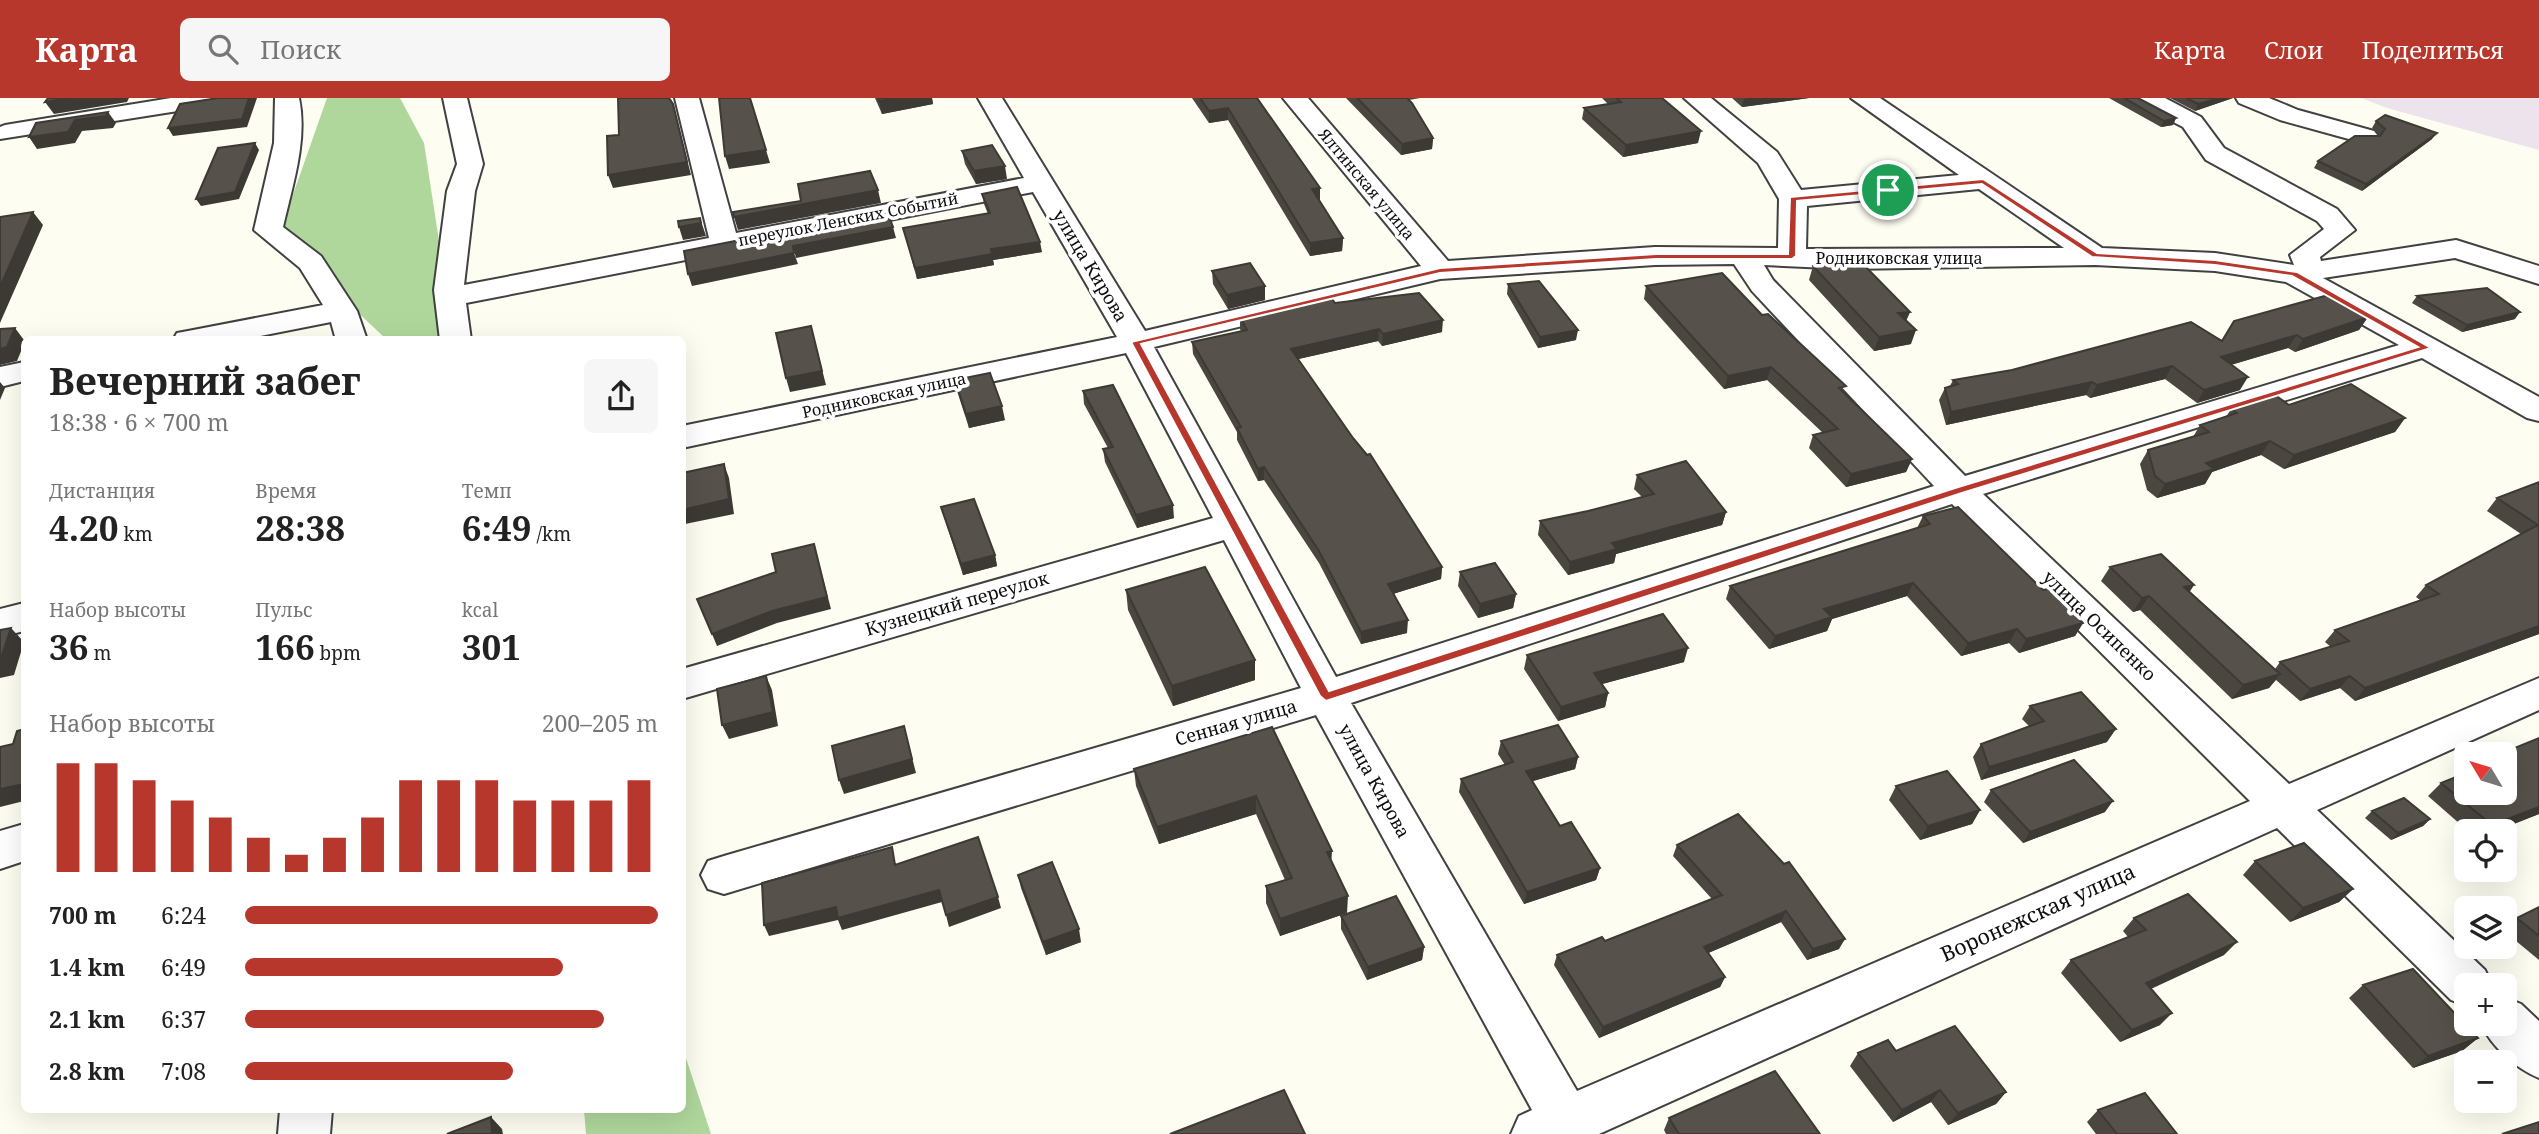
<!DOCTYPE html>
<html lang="ru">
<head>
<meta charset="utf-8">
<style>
  :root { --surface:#fff; --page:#f6f6f6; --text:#222; --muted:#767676; --accent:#b8372d }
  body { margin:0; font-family:"Noto Serif",serif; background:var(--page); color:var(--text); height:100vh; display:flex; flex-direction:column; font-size:26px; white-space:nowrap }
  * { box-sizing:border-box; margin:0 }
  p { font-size:23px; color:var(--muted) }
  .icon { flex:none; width:38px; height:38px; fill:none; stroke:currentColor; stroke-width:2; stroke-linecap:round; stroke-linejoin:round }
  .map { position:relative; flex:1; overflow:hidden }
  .sheet { position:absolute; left:21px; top:238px; width:665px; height:777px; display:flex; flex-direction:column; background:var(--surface); border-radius:10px; box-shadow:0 7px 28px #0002 }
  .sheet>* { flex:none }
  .needle { width:46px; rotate:308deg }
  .fabs { position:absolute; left:2454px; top:644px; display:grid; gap:14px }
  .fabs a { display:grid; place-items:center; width:63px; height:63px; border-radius:10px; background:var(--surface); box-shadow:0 7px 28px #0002; font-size:35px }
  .pin { position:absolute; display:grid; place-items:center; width:60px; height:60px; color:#fff; margin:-30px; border:4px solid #fff; border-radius:50%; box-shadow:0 2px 7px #0007 }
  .round { display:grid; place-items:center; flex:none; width:74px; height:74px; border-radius:10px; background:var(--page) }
  .overview { display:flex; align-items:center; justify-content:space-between; height:119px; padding:0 28px }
  h1 { font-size:38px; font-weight:700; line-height:52px }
  .figures { display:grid; grid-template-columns:repeat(3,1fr); gap:10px; height:119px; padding:7px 28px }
  .figures div { display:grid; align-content:center }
  .figures b { font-size:35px; font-weight:700 }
  .figures small { font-size:19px; font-weight:400 }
  .figures p { font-size:19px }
  .chart { height:196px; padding:14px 28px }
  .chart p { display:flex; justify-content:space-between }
  .chart svg { width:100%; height:126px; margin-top:7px; stroke:var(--accent); stroke-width:6 }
  ul { padding:0 28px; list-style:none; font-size:23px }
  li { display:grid; grid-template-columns:112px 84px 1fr; align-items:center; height:52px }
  li i { height:18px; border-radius:9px; background:var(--accent) }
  header { display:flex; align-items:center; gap:42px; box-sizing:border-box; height:98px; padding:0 35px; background:var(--accent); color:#fff }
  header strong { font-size:33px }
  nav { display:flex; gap:38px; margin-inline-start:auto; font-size:24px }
  .search { width:490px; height:63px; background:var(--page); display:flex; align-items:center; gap:18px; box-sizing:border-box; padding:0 24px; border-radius:10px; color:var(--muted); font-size:26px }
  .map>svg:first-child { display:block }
</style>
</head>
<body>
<header>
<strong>Карта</strong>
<div class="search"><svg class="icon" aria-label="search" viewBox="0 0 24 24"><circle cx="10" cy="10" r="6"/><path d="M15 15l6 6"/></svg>Поиск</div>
<nav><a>Карта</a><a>Слои</a><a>Поделиться</a></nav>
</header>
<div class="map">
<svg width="2539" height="1036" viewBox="0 0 2539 1036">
  <rect width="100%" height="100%" fill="#fefdf1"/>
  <path fill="#ece3ec" d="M2361,0H2539V52L2387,10Z"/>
  <path fill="#afd79c" d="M327,0H400L424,45L454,241H386L278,139Z
    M683,951L711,1036H586L584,1012H682Z"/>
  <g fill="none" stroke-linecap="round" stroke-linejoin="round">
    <defs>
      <path id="minor" d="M171,0H228L225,5L216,7L0,41V29L5,27Z
        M275,0H299C308,42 292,89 283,129L321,158L357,213L367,242H336L331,224L240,242H173L177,235L188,233L323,207L300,170L254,132L274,45Z
        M443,0H467L483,66L475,93L464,187L709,140L675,0H699L736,135L1024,80L978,0H1002L1145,233L1421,168L1283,0H1308L1448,163L1655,149L1778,150L1779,101L1758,65L1684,0H1711L1777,54L1801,92L1959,77L1851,0H1880L2102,150L2215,155L2294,167L2290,157L2324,131L2317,123L2206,62L2183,29L2137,5L2134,0H2165L2201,19L2224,50L2337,111L2355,132L2320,159L2321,163L2456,142L2539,168V186L2455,160L2323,180L2539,299V323L2527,320L2422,260L1983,396L2289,686L2539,580V612L2317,712L2485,872L2492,887H2466V908L2451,902L2277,730L1599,1036H1511L1519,1018L1532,1012L1316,617L724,796L708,791L701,777L708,763L724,758L1301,590L1224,442L682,601V571L1213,420L1126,255L682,350V328L1117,239L1033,94L466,205L471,242H440L434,192L447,93L457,66ZM1979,91L2064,150L1806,151L1807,108ZM1734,166L1752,193L1934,388L1336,579L1154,249L1440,181L1655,167ZM1764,167L1849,171L2095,167L2215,173L2286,184L2399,247L1965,378L1773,182ZM1952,406L2250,703L1577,993L1351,605Z
        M2236,0H2269L2298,12L2374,33L2378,38L2374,43H2356L2280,22L2239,5Z
        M24,264V283L0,289V269Z
        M24,505V533L0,539V511Z
        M24,726V763L0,771V733Z
        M2504,899L2521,906L2539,923V980C2515,970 2492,949 2481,926H2504Z
        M280,1012H332L330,1036H278Z"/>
    </defs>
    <use href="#minor" stroke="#414141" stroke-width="4"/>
    <use href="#minor" fill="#fff" fill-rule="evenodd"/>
  </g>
  <path fill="#4b4640" d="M875,0H932L933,6L882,16Z
    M1192,0H1257L1343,140L1342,153L1310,158L1228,22L1209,25Z
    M1346,0H1420L1409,2L1433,40L1432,51L1401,57Z
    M1602,0H1662L1698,45L1623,59L1582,21L1584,10L1608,6Z
    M1732,0H1809L1742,9Z
    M2109,0H2138L2176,20L2173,27L2161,29Z
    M2170,0H2233L2195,13Z
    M2376,23L2432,41L2362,93L2314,70L2318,63L2380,38L2372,30Z
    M962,53L1007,81L976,86L965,66Z
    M982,96L1042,154L993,162L994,167L917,181L903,130L988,116L984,106Z
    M1844,165L1910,214L1906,223L1911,246L1874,253L1809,182L1813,168Z
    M1212,173L1265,202L1228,211L1213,186Z
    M1508,186L1576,242L1538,250L1507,196Z
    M1646,188L1762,217L1912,361L1906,374L1846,389L1809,350L1813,337L1823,335L1767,282L1724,291L1644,201Z
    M2417,198L2515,221L2462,234L2412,205Z
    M1335,205L1442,234L1382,248L1378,243L1298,261L1442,469L1441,481L1393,496L1407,535L1361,546L1319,465L1264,382L1258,383L1237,342V334L1193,256L1192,244L1241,233L1240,231V219Z
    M2368,219L2359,232L2295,254L2288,250L2231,267L2240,292L2197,305L2165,281L2090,300L2086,297L1946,327L1939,302L1945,290L1950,288L1953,282L2222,243Z
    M955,282L1005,322L969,330L958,296Z
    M1083,293L1174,420L1137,430L1105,364L1103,351L1108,350L1084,306Z
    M2289,307L2405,320L2395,334L2284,371L2261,357L2212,374L2205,386L2157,400L2147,392L2140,366L2148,352L2193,339L2200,327L2226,319L2231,311Z
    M1637,377L1726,414L1722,427L1616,456L1614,465L1568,477L1538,437L1540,423L1588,413L1642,399L1634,391Z
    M2539,384V536L2355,603L2340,590L2300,603L2276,582L2269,590L2232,601L2140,512L2133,514L2101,483L2110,469L2194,487L2189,494L2275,571L2280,564L2331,549L2325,544L2335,532L2420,502L2416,499L2426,487L2521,436L2487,413L2497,400Z
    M941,409L995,457L997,468L963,477L944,419Z
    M1923,418L2043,492L2083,525L2075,538L2019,555L2009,545L1961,558L1907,498L1832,521L1827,533L1769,551L1726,501L1730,488L1917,430Z
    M1460,474L1516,496L1513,510L1478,520L1458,488Z
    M1126,492L1255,562V582L1173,608L1128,512Z
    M1527,557L1684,564L1602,586L1608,595L1605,609L1558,623L1524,571Z
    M2030,608L2107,644L1981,682L1973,659L1981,646L2029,628L2022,621Z
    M1272,629L1331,763L1347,815L1280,838L1266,805V788L1285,782L1256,716L1159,746L1136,688L1134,671Z
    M2539,640V716L2496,733H2468L2428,698L2441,685L2504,695V656H2502L2505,654Z
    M1501,643L1578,659L1575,671L1532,683L1560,728L1600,770L1596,782L1524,806L1459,694L1461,681L1505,667L1498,656Z
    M1896,688L1980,712L1972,726L1920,742L1889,702Z
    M1991,692L2105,714L2023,745L1984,704Z
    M2372,713L2430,721L2423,728L2391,742L2365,720Z
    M1738,716L1839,851L1807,862L1781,824L1708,855L1725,879L1720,889L1599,940L1554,867L1557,857L1605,843L1712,801L1673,758L1677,747Z
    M2255,763L2353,791L2339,804L2290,824L2243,777Z
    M1018,777L1081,844L1046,857L1021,790Z
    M2539,809V862L2504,833V831L2517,820Z
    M1341,818L1424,849L1422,862L1367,882L1341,831Z
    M2134,820L2224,857L2151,891L2160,927L2120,944L2061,875L2071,862L2128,839L2123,833Z
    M2363,887L2478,940L2462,953L2413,970L2349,900Z
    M1896,953L2006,994L1996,1006L1948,1027L1931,1004L1893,1024L1850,968L1858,955Z
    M2098,1012L2177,1036H2096L2087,1024Z
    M1669,1020L1820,1036H1666L1664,1032Z"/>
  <path fill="#3d3934" d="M69,0H129L127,4L54,16L45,4Z
    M249,0H257L247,29L173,38L168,30Z
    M896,0H932L933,6L882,16L879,3Z
    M1749,0H1809L1742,9L1744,1Z
    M2219,0H2233L2195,13L2198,6Z
    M673,6L691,77L613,90L608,77Z
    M1228,10V22L1209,25V13Z
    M108,14L116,25L113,30L82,33L75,45L37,51L29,39L75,22Z
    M2176,20L2173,27L2161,29L2164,23Z
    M1701,33L1698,45L1623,59L1626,47Z
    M2437,35L2432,41L2362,93L2366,86Z
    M1433,40L1432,51L1401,57L1402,46Z
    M255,45L259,52L239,101L201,108L196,101Z
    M766,52L770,65L729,71L725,58Z
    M1005,68L1007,81L976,86L974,73Z
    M1320,90V103L1312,91Z
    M878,92L881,105L738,132L734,119Z
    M33,114L43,127L0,225V189Z
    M700,120L706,138L683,142L679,129Z
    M893,129L896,140L796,160L793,148Z
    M1343,140L1342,153L1310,158V145Z
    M1040,144L1042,154L993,162L994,167L917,181L915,170L991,151Z
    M794,155L798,166L692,188L688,176Z
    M1265,188V202L1228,211L1227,197Z
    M1910,214L1904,227L1898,215Z
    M2520,214L2515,221L2462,234L2467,227Z
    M2368,219L2359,232L2295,254L2303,241Z
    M1443,222L1442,234L1382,248L1383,236Z
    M811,228L826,287L790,294L786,280Z
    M15,230L24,242V246L17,263L0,267V251Z
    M1379,231L1378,243L1290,263L1291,251Z
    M1578,232L1576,242L1538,250L1540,239Z
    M1916,232L1911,246L1874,253L1879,239Z
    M2297,237L2288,250L2213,272L2221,259Z
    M2172,268L2165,281L2090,300L2097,287Z
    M1771,269L1767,282L1724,291L1728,278Z
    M2248,279L2240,292L2197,305L2204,292Z
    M0,284L5,290L0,302Z
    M2092,284L2086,297L1946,327L1951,314Z
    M1002,308L1005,322L969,330L966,316Z
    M2405,320L2395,334L2284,371L2294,357Z
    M2270,343L2261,357L2212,374L2205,386L2157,400L2165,386L2206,365Z
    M1912,361L1906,374L1846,389L1851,376Z
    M724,366L729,380L734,416L685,426L682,419V412Z
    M1264,369V382L1258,383V371Z
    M1173,407L1174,420L1137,430L1136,417Z
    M1726,414L1722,427L1616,456L1614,465L1568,477L1570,464L1612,445Z
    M814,446L831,511L777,525L717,548L712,536Z
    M995,457L997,468L963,477L961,466Z
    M1442,469L1441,481L1386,498L1388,486Z
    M1913,485L1907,498L1832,521L1827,533L1769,551L1775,538L1824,511Z
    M2194,487L2185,501L2184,489Z
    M1516,496L1513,510L1478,520L1480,506Z
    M2149,498L2140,512L2133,514L2142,500Z
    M1408,522L1407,535L1361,546V534Z
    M2083,525L2075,538L2019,555L2026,541Z
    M2539,528V536L2355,603L2365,590Z
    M11,530L24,544L14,577L0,580V563Z
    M2017,531L2009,545L1961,558L1968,545Z
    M1688,550L1684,564L1591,589L1594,575Z
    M1255,562V582L1173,608L1172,588Z
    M2280,576L2269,590L2232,601L2243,587Z
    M766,578L772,592L778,628L729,641L722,627Z
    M2350,578L2340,590L2300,603L2310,591Z
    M1608,595L1605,609L1558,623L1561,609Z
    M904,628L916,675L844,696L839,682Z
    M2116,631L2107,644L1981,682L1989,669Z
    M1578,659L1575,671L1523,686L1526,673Z
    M24,686V703L0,709V691Z
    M1256,698V716L1159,746L1157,729Z
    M2113,703L2105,714L2023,745L2030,734Z
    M2539,709V716L2496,733H2485L2492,727Z
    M1980,712L1972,726L1920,742L1928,728Z
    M2430,721L2423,728L2391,742L2398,735Z
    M1332,753L1331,770L1327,754Z
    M1600,770L1596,782L1524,806L1527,794Z
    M2353,791L2339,804L2290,824L2303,810Z
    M939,792L942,804L842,832L838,822L769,838L764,827L836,809Z
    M1348,798L1347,815L1280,838V821Z
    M998,799L1001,810L949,829L946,817Z
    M1786,813L1781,824L1699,859L1704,849Z
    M1079,831L1081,844L1046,857L1043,844Z
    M1845,841L1839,851L1807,862L1813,851Z
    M2237,844L2224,857L2134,898L2146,885Z
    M1424,849L1422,862L1367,882L1368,869Z
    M1725,879L1720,889L1599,940L1603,929Z
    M2172,915L2160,927L2120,944L2132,932Z
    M2478,940L2462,953L2413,970L2428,958Z
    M1940,992L1931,1004L1893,1024L1902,1012Z
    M2006,994L1996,1006L1948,1027L1958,1015Z
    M491,1019L502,1031L503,1036H492Z"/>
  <path fill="#57514b" stroke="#3d3934" stroke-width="2" d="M48,0H69L45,4Z
    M218,0H249L242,21L168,30L180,6Z
    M618,0H669L673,6L687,64L608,77L607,38L619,37Z
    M719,0H750L766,52L725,58Z
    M878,0H896L879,3Z
    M1200,0H1257L1320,90L1312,91L1343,140L1310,145L1228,10L1209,13Z
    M1357,0H1407L1412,5L1433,40L1402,46Z
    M1616,0H1662L1701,33L1626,47L1584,10L1621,4Z
    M2124,0H2138L2176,20L2164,23Z
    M2186,0H2219L2198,6Z
    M108,14L106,18L75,22L68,34L29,39L36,25Z
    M2385,17L2437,35L2366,86L2318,63L2355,38H2380L2385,31L2376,23Z
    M255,45L235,94L196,101L218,50Z
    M992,47L1005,68L974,73L962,53Z
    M870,73L878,92L734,119L733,114L801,103L798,86Z
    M1017,89L1040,144L991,151L992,156L915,170L903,130L990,115L982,96Z
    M887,113L893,129L793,148L794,155L688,176L684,153Z
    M33,114L0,189V119Z
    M700,120L701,125L679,129L678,123Z
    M1823,159H1838L1844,165L1860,163L1910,214L1898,215L1916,232L1879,239L1813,168Z
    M1250,165L1265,188L1227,197L1212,173Z
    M1722,175L1762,217L1768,216L1846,288L1839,290L1912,361L1851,376L1813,337L1838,331L1771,269L1728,278L1646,188Z
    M1539,183L1578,232L1540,239L1508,186Z
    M2487,190L2520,214L2467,227L2417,198Z
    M1419,195L1443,222L1383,236L1379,231L1291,251L1353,340L1367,357L1370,356L1442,469L1388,486L1408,522L1361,534L1319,453L1264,369L1258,371L1237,330L1241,329L1192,244L1247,232L1240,219L1278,210L1332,201L1335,205Z
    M2328,197L2368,219L2303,241L2297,237L2221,259L2248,279L2204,292L2172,268L2097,287L2092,284L1951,314L1945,290L1958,286L1953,282L2012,272L2191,224L2222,243L2234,223Z
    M811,228L822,273L786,280L776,235Z
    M15,230L7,249L0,251V231Z
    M990,275L1002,308L966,316L955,282Z
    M2351,286L2405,320L2294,357L2270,343L2206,365L2214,371L2165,386L2155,378L2148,352L2209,334L2200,327L2237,315L2231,311L2275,297L2289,307Z
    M1113,287L1173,407L1136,417L1103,351L1113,349L1083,293Z
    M1686,363L1726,414L1612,445L1617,451L1570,464L1540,423L1588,413L1654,396L1637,377Z
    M724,366L729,401L682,412V375Z
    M2539,384V528L2365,590L2350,578L2310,591L2280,564L2349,543L2335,532L2439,496L2426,487L2538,427L2497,400Z
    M974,401L995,457L961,466L941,409Z
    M1958,409L2043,492L2048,491L2083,525L2026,541L2017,531L1968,545L1913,485L1824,511L1832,519L1775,538L1730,488L1930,426L1923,418Z
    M814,446L827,499L772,513L712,536L697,501L776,474L772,456Z
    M2161,456L2194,487L2184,489L2280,576L2243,587L2149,498L2142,500L2110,469Z
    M1495,465L1516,496L1480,506L1460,474Z
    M1205,469L1255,562L1172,588L1126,492Z
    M1663,516L1688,550L1594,575L1608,595L1561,609L1527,557Z
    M11,530L0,563V532Z
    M766,578L773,614L722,627L717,591Z
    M2081,594L2116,631L1989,669L1981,646L2044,623L2030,608Z
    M1558,627L1578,659L1526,673L1560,728L1571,724L1600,770L1527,794L1461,681L1513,664L1501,643Z
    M904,628L912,661L839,682L832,648Z
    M1272,629L1332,753L1327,754L1348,798L1280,821L1266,788L1292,780L1256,698L1157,729L1134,671Z
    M24,631V686L0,691V649L13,646L17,633Z
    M2539,640V709L2492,727L2441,685L2466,675V695H2504V661L2511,658L2505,654Z
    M2074,662L2113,703L2030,734L1991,692Z
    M1947,673L1980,712L1928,728L1896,688Z
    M2404,700L2430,721L2398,735L2372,713Z
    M1738,716L1784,766L1789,764L1845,841L1813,851L1786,813L1704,849L1725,879L1603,929L1557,857L1602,839L1605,843L1722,797L1677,747Z
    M978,739L998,799L946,817L939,792L838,820L836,809L764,827L762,785L892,749L895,767Z
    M2304,745L2353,791L2303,810L2255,763Z
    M1052,764L1079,831L1043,844L1018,777Z
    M2188,796L2237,844L2146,885L2172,915L2132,932L2071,862L2146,832L2134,820Z
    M1396,798L1424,849L1368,869L1341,818Z
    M2539,809V838L2517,820Z
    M2413,871L2478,940L2428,958L2363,887Z
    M1955,928L2006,994L1958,1015L1940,992L1902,1012L1858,955L1888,942L1896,953Z
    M1775,973L1820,1036H1679L1669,1020Z
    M1284,992L1305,1036H1170Z
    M2145,995L2177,1036H2117L2098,1012Z
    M491,1019L492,1036H447Z
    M2539,1024V1036H2502Z"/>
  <path fill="#b8372d" stroke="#fff" stroke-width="2" fill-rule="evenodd" d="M1983,81L2097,155L2215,162L2297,174L2431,250L1962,395L1326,603L1320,598L1131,244L1440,170L1656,156H1788L1790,99ZM1982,86L2092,159L2215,167L2292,178L2418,249L1955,390L1329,593L1141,246L1440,175L1656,161H1792L1796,158L1797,103Z"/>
  <g text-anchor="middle" stroke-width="7" stroke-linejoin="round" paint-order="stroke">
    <g font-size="16" fill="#0e0e0e" stroke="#fff">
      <text transform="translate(1367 86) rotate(50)" y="6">Ялтинская улица</text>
      <text transform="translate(848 121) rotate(-11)" y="6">переулок Ленских Событий</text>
      <text x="1899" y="166">Родниковская улица</text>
      <text transform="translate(884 297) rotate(-12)" y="6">Родниковская улица</text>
    </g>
    <g font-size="18" fill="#0e0e0e" stroke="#fff">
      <text transform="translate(1090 168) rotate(59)" y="6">улица Кирова</text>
      <text transform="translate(957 506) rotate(-16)" y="6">Кузнецкий переулок</text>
      <text transform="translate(2099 528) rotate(44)" y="6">улица Осипенко</text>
      <text transform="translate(1236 625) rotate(-16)" y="6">Сенная улица</text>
      <text transform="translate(1374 683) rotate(61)" y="6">улица Кирова</text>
    </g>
    <g font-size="21" fill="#0e0e0e" stroke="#fff">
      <text transform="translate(2038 815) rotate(-24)" y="7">Воронежская улица</text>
    </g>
  </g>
</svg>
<div class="fabs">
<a><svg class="needle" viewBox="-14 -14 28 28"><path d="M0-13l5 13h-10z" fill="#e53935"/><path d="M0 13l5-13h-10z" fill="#767676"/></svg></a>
<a><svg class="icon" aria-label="locate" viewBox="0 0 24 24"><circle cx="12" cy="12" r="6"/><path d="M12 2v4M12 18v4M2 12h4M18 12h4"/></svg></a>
<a><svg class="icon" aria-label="layers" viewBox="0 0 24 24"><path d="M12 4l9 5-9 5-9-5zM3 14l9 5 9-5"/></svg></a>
<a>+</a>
<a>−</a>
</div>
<div class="pin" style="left:1888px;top:92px;background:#1e9e55"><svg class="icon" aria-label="arrive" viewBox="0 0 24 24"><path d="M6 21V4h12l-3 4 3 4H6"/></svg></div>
<section class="sheet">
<div class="overview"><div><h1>Вечерний забег</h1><p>18:38 · 6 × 700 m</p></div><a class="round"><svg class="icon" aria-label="share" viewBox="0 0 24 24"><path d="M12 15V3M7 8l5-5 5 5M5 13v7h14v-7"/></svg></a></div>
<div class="figures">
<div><p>Дистанция</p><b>4.20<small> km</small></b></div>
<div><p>Время</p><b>28:38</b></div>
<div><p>Темп</p><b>6:49<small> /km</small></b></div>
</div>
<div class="figures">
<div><p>Набор высоты</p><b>36<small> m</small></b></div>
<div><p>Пульс</p><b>166<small> bpm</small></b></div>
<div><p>kcal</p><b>301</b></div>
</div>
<div class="chart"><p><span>Набор высоты</span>200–205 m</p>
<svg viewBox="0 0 160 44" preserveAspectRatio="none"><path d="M5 44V6M15 44V6M25 44V12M35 44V19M45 44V25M55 44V32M65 44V38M75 44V32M85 44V25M95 44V12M105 44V12M115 44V12M125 44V19M135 44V19M145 44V19M155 44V12"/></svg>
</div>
<ul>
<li><b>700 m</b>6:24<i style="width:100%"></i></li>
<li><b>1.4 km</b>6:49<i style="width:77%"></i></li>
<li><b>2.1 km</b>6:37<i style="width:87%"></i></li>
<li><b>2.8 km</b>7:08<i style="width:65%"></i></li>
</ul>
</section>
</div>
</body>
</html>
